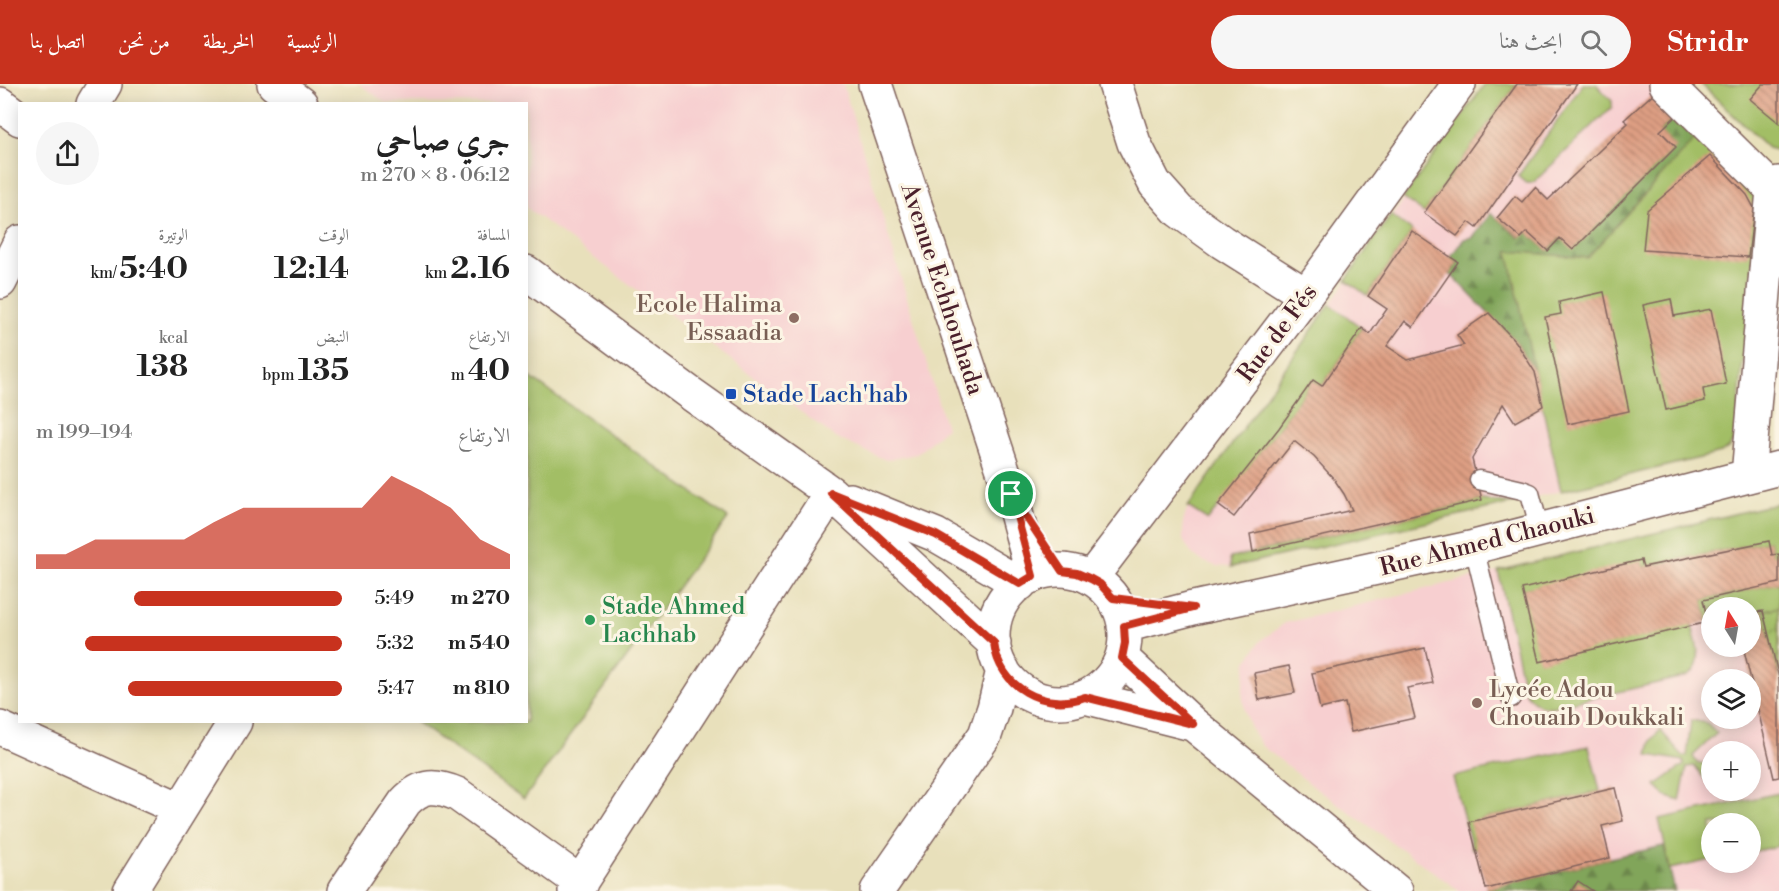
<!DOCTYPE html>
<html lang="ar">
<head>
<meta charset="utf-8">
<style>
  :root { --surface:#fff; --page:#f6f6f6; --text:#222; --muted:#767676; --accent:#c8321e }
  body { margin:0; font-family:"Libre Bodoni",Amiri,serif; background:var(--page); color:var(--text); direction:rtl; height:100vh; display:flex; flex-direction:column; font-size:22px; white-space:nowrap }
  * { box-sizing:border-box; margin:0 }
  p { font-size:20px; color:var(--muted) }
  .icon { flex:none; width:33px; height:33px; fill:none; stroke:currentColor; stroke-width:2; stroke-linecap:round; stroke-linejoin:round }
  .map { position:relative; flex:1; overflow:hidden; direction:ltr }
  .details { position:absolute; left:18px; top:18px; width:510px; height:621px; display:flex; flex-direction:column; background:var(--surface); border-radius:0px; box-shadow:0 3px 15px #0003; direction:rtl }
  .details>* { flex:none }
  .needle { width:39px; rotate:349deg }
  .tools { position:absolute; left:1701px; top:513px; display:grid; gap:12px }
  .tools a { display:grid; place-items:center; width:60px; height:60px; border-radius:50%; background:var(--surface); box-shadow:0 3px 15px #0003; font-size:30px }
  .pin { position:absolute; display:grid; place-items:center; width:51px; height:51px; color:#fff; margin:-26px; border:3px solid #fff; border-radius:50%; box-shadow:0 2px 6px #0007 }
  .round { display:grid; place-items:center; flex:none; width:63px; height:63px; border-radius:32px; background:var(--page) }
  .summary { display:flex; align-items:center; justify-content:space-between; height:102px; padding:0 18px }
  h1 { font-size:33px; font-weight:700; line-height:45px }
  .metrics { display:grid; grid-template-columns:repeat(3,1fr); gap:9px; height:102px; padding:6px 18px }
  .metrics div { display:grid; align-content:center }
  .metrics b { font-size:30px; font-weight:700 }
  .metrics small { font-size:16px; font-weight:400 }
  .metrics p { font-size:16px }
  .chart { height:168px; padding:12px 18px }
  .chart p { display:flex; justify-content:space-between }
  .chart svg { width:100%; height:108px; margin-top:6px; fill:var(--accent); opacity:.7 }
  ul { padding:0 18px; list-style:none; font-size:20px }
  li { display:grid; grid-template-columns:96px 72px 1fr; align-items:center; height:45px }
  li i { height:15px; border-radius:8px; background:var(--accent) }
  header { display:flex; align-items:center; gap:36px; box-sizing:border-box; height:84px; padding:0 30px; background:var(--accent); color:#fff }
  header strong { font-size:28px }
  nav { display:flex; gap:33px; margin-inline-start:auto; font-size:21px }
  .search { width:420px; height:54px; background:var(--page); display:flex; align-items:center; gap:15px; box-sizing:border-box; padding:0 21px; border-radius:33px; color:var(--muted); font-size:22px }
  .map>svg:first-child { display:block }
</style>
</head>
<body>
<header>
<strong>Stridr</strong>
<div class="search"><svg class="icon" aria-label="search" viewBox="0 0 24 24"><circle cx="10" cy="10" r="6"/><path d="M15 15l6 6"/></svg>ابحث هنا</div>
<nav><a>الرئيسية</a><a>الخريطة</a><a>من نحن</a><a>اتصل بنا</a></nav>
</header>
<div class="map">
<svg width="1779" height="807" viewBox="0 0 1779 807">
  <defs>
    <pattern id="forest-firs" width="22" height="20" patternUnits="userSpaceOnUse" patternTransform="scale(1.5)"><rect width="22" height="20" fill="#81a55a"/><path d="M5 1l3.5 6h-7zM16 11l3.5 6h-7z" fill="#6c864b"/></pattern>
    <pattern id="park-crowns" width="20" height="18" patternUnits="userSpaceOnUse" patternTransform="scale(1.5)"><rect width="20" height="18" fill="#a2be65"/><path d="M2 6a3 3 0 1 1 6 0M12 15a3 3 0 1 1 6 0" fill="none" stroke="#869a53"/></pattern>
    <pattern id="building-back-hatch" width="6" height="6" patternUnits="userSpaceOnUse" patternTransform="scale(1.5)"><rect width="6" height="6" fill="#de9f83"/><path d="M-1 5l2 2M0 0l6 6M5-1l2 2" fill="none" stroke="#b6816b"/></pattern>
  </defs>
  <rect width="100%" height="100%" fill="#fcf5e5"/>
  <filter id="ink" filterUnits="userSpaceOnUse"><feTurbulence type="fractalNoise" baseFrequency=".0167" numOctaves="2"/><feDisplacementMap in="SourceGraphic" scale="12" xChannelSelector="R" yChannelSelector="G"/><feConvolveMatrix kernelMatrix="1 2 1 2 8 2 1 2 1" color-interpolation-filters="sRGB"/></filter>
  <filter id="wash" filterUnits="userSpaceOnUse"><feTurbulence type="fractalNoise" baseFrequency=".008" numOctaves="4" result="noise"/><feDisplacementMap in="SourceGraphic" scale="24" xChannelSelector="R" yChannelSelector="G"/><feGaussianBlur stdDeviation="1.35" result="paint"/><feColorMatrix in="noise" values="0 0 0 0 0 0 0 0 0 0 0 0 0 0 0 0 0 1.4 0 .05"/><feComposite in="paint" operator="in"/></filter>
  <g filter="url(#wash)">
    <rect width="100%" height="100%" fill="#e8e0bb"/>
    <path fill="#f7cfd0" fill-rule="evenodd" d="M359,0H843L946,344L917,370L886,376L836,354L527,124L526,20L386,19Z
      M1485,0H1653L1700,49L1587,174L1508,167L1561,407L1235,483L1216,482L1202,477L1191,469L1183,456V438L1188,423Z
      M1779,419V807H1460L1313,702L1262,662L1252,647L1245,628L1242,609L1247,577L1261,556L1285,539ZM1712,524H1750V562H1712ZM1712,596H1750V634H1712ZM1712,668H1750V706H1712ZM1712,740H1750V778H1712Z"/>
    <path fill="url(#forest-firs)" stroke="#666242" stroke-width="1.5" d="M1675,32L1700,49L1587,174L1508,167L1535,288L1516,258L1450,190L1458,178L1450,173L1464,155L1473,153L1491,129L1520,154L1527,148L1548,167L1660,47Z
      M1664,762L1675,807H1485L1486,805L1610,774Z"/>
    <path fill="url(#park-crowns)" stroke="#766e48" stroke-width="1.5" d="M1779,523V594L1763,527Z"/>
    <path fill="#a2be65" stroke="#766e48" stroke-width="1.5" d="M1485,0H1517L1424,129L1403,114Z
      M1583,0H1596L1612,17V23L1534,98C1526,101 1524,98 1518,92Z
      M1701,0H1779V64L1776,66L1768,64Z
      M1700,49L1760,109L1735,355L1729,363L1721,369L1561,407L1508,167L1587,174Z
      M1391,131L1412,147L1368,212L1346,196Z
      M1330,220L1362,244L1322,302L1313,296L1279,344L1208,436L1188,423Z
      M527,291L728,434L524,715L416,638H526Z
      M1482,416L1513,419L1231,483L1230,474Z
      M1779,419V523L1751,529L1750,524H1712L1711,537L1708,538L1703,516L1779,499L1769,457L1643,483L1522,505L1692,542C1696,559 1706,580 1688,592L1552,623C1538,624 1533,618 1525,608L1498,487Z
      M1691,636L1707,639L1717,649L1693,672L1697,679L1711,680V703L1694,682L1687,683L1680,717L1665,712L1656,701L1684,681V677L1648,671L1651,657L1660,646L1684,673L1687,672Z
      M1589,662L1600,707L1470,738L1476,764L1472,765L1453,693Z
      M1779,709V762L1751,768L1750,740H1712L1711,776L1670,785L1659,735Z"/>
    <g id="blocks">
      <path fill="url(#building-back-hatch)" d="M1517,0H1577L1477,144L1469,138L1457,152L1424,129Z
        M1763,0H1779V39L1750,15Z
        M1654,9L1676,32L1660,47L1676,63L1573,166L1560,154L1548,167L1527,148L1521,154L1497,134L1515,112L1522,118L1535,103L1548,116L1628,39L1624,36Z
        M1710,72L1747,111L1754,124L1748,173L1643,166L1647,126Z
        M1412,147L1458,178L1413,243L1405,237L1387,262L1408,276L1464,261L1457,251L1489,229L1516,258L1535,288L1543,322L1515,338L1503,320L1472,375L1482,416L1253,468L1250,450L1352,426L1344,410L1334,395L1314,373L1294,357L1234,433L1218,421L1279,344L1313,296L1322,302L1362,244L1370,250L1387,225L1368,212Z
        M1604,208L1629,327L1568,340L1545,233L1561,230L1559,218Z
        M1671,215L1674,232L1711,225L1726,300L1703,305L1705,317L1666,326L1643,221Z
        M1769,457L1772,471L1779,470V499L1703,516L1708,538L1539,578L1522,505L1641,476L1643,483Z
        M1763,527L1779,594V693L1774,694L1743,562H1750V529Z
        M1425,564L1433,599L1407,604L1415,634L1351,648L1345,619L1320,625L1312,589Z
        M1289,582L1295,609L1259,616L1254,589Z
        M1615,704L1623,737L1602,742L1610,774L1486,805L1469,738Z
        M1578,797L1593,807H1571Z"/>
    </g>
  </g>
  <g filter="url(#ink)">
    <use href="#blocks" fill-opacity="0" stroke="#81635d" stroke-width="1.5"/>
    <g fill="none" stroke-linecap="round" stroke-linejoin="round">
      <defs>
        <path id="lane" d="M1479,396L1522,406L1530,409L1540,446
          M1474,463L1511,614"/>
        <path id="street" d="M274,0L301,20
          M875,0L1011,410L1033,492
          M1115,0L1134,59L1155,100L1179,127L1222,158L1306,211
          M1666,0L1773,106
          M0,20L20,35
          M526,188L687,307L831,409L994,559
          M1748,392L1773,106L1779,99
          M850,416L936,451L1020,500
          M993 552a66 66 0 1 1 132 0a66 66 0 1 1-132 0Z
          M1091,494L1306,211L1459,0
          M1124,542L1193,524L1474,463L1779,384
          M1122,574L1193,640L1396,807
          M1085,613L1188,639
          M0,644L180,725
          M130,807L235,638
          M344,807L405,718C422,700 436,701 457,710L581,799
          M575,807L831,409
          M877,807L985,651L994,624L1003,586"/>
        <path id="secondary" d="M93,20L105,0
          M0,198L20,158"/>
      </defs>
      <use href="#lane" stroke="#81635d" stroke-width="21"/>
      <use href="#street" stroke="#81635d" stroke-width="36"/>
      <use href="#secondary" stroke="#81635d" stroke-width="36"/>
      <use href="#lane" stroke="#fff" stroke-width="18"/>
      <use href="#street" stroke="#fff" stroke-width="33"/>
      <use href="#secondary" stroke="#fff" stroke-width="33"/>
    </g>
  </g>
  <g fill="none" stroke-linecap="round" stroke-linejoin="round" filter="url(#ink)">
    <defs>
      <path id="route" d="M831,409L936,451L1020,500L1033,492L1011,410L1062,487L1077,489L1091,495L1100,500L1113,514L1193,524L1124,542L1125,559L1122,574L1193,640L1085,613C1044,628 999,603 994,559Z"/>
    </defs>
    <use href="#route" stroke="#fff" stroke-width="12"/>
    <use href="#route" stroke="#c8321e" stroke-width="8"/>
  </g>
  <g fill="#8d6e63" stroke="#fcf5e5" stroke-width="2">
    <circle cx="794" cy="234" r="6"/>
    <circle cx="1477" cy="619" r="6"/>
  </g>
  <rect fill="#1a4fb4" stroke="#fcf5e5" stroke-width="2" x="725" y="304" width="12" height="12" rx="3"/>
  <circle fill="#2e9e5b" stroke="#fcf5e5" stroke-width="2" cx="590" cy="536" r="6"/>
  <g text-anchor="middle" stroke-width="6" stroke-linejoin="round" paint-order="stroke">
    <g font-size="24" fill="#4a1f2b" stroke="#fcf5e5">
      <text transform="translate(943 205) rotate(72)" y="8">Avenue Echhouhada</text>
      <text transform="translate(1277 249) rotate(-53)" y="8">Rue de Fés</text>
      <text transform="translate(1487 457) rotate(-14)" y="8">Rue Ahmed Chaouki</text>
    </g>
    <g font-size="24" fill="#785e54" stroke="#fcf5e5" text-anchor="end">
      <text x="782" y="228">Ecole Halima<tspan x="782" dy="28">Essaadia</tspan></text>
      <text x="1489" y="613" text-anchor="start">Lycée Adou<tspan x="1489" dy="28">Chouaib Doukkali</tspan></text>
    </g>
    <g font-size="24" fill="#164399" stroke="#fcf5e5" text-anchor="start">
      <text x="743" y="318">Stade Lach'hab</text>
    </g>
    <g font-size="24" fill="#27864d" stroke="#fcf5e5" text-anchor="start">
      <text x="602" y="530">Stade Ahmed<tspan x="602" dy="28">Lachhab</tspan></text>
    </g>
  </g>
</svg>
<div class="tools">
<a><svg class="needle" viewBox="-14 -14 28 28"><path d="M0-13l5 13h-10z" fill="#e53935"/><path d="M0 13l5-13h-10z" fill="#767676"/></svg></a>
<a><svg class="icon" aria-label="layers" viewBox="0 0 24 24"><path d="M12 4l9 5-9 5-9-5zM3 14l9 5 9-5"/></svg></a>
<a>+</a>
<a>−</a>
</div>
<div class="pin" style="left:1011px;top:410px;background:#1e9e55"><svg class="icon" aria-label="arrive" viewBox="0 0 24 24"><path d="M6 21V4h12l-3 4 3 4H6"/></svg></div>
<section class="details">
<div class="summary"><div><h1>جري صباحي</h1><p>06:12 · 8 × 270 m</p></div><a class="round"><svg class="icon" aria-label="share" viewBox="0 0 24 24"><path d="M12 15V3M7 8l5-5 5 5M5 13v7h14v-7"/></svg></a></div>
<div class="metrics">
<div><p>المسافة</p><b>2.16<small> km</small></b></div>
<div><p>الوقت</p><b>12:14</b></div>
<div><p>الوتيرة</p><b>5:40<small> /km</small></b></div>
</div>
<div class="metrics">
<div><p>الارتفاع</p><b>40<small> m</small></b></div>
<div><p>النبض</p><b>135<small> bpm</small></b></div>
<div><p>kcal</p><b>138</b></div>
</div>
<div class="chart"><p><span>الارتفاع</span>194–199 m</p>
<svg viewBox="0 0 160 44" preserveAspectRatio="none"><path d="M0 44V38L10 38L20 32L30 32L40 32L50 32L60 25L70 19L80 19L90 19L100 19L110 19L120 6L130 12L140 19L150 32L160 38V44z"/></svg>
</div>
<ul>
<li><b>270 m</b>5:49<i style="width:68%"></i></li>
<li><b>540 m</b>5:32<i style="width:84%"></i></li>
<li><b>810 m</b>5:47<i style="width:70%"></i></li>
</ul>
</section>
</div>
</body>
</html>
